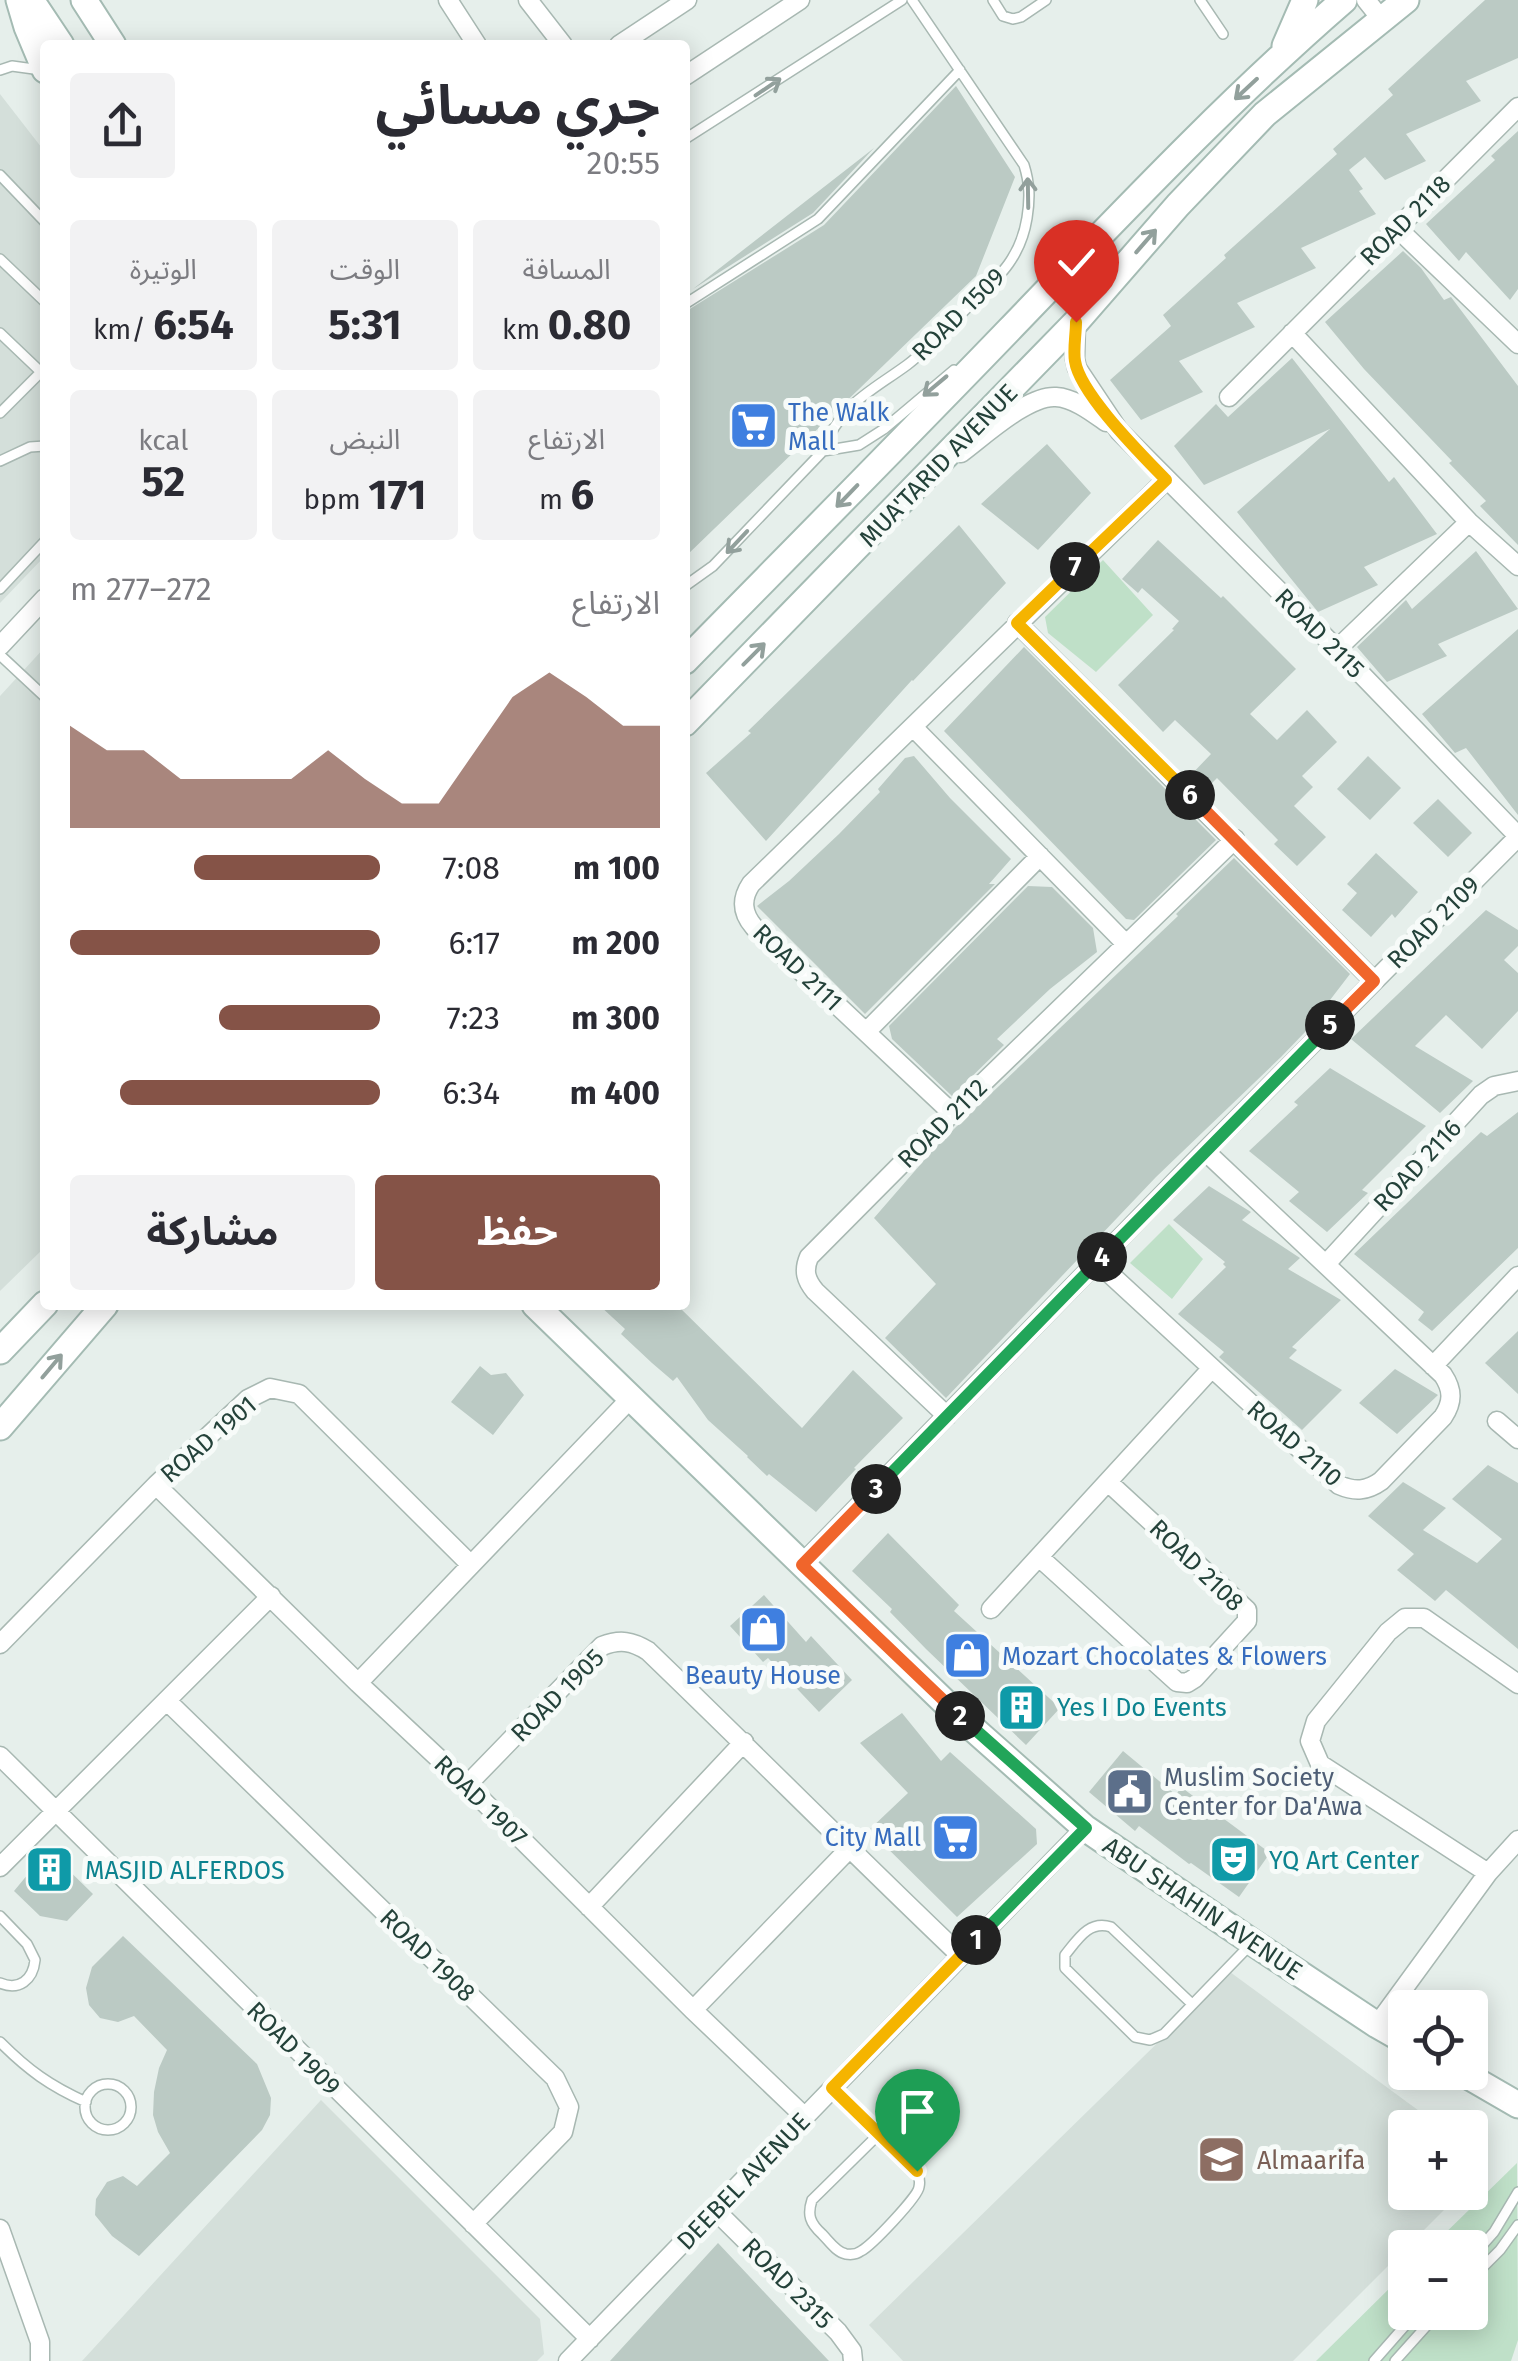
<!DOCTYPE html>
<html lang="ar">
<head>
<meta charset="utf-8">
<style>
  :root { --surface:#fff; --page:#f2f2f3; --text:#2b2b33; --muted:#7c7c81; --accent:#855347 }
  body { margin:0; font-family:"Fira Sans","Noto Sans Arabic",sans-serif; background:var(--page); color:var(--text); direction:rtl; height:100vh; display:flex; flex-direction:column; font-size:38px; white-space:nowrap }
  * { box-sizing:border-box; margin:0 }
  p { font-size:32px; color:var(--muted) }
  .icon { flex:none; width:55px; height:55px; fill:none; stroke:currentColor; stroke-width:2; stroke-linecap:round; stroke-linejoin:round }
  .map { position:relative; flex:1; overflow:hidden; direction:ltr }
  .details { position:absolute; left:40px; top:40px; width:650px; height:1270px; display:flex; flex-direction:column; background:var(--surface); border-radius:10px; box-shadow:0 5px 25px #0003; direction:rtl }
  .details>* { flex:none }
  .controls { position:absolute; left:1388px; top:1990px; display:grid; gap:20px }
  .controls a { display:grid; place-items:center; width:100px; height:100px; border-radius:10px; background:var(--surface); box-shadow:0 5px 25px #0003; font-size:50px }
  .pin { position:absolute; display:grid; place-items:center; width:85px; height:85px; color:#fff; margin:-102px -42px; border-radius:50% 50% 50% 0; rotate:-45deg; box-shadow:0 0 10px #0007 }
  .pin .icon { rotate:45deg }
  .km { position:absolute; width:50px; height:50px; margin:-25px; border-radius:50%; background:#222; color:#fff; font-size:28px; line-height:50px; text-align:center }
  .round { display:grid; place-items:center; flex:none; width:105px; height:105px; border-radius:10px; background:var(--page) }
  .headline { display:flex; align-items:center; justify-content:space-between; height:170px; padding:0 30px }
  h1 { font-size:55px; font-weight:700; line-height:75px }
  .metrics { display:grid; grid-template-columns:repeat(3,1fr); gap:15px; height:170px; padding:10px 30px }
  .metrics div { display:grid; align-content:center; border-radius:10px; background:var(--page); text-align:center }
  .metrics b { font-size:42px; font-weight:700 }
  .metrics small { font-size:28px; font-weight:400 }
  .metrics p { font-size:28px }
  .chart { height:280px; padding:20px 30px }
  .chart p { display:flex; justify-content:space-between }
  .chart svg { width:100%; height:180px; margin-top:10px; fill:var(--accent); opacity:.7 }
  .action { display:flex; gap:20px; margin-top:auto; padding:20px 30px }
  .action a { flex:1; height:115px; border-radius:10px; background:var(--accent); color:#fff; font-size:40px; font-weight:700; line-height:115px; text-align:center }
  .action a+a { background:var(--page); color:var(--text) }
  ul { padding:0 30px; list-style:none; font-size:32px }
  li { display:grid; grid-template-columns:160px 120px 1fr; align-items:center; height:75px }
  li i { height:25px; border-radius:12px; background:var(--accent) }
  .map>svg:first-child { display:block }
</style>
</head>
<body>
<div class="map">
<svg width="1518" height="2361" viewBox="0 0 1518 2361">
  <rect width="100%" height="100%" fill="#e6efeb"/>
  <path fill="#d4dfda" d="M0,94L45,152V556L0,603Z
    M45,647V1247L0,1291V696Z
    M1230,1972L1441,2127L1405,2128V2192L1461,2193L1293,2361H903L869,2325Z
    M321,2100L540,2319L544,2354L537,2361H82Z"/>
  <path fill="#bfe0c8" d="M1103,560L1153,615L1096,672L1048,633L1045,617Z
    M1169,1224L1203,1259L1172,1299L1130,1263Z
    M1517,2163L1518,2340L1511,2361H1316L1405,2273V2312H1470V2248L1431,2247Z"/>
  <path fill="#bbcac4" d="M1485,0H1518V58L1466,81L1481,101L1406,134L1426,161L1385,180L1365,157L1349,170L1363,189L1359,191L1376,214L1301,248L1316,268L1237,303L1255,327L1179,361L1203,392L1141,420L1110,380L1171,326L1163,315L1226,258L1224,255L1337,154L1333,149L1393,95L1388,89Z
    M956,86L1015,177L976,276L685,557V312L824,225Z
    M1518,131V289L1510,300L1466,252L1459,261L1426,224L1495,160L1491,156Z
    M874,148L813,213L693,289Z
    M1403,251L1421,268L1444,300L1451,297L1518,386V545L1480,506L1486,501L1449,463L1452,461L1364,369L1325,322Z
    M1292,358L1389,482L1394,477L1437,534L1364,567L1378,585L1318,612L1237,512L1330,429L1204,485L1174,446L1216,404L1228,417Z
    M1047,444L1091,493L1038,550L981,504Z
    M959,525L1006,583L913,681L912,680L766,841L706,773L751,733L748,731Z
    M1158,540L1221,598L1223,596L1296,669L1250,714L1277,740L1307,710L1337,742L1302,776L1313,787L1294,806L1326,837L1297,866L1274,844L1278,840L1217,778L1203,792L1189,777L1211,754L1175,720L1163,732L1118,685L1174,630L1172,629L1179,621L1142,588L1138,593L1122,579Z
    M1476,551L1518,609L1438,644L1447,656L1387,682L1357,647L1406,600L1412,609Z
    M1518,629V815L1466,748L1455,753L1422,714Z
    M1024,647L1216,840L1134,920L1126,919L944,731Z
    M914,756L950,798L1011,859L989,884H995L865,1014L757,906L789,881L839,834L880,792L878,789L905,758Z
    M1368,756L1401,788L1370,820L1337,789Z
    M1438,799L1472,833L1448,857L1413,823Z
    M1376,853L1418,892L1395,918L1392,914L1371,937L1342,910L1357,893L1347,884Z
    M1234,858L1350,974L1307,1030L1281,1057L1156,1177L946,1398L885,1338L936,1284L874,1218L933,1150L961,1122L1178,916L1176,914Z
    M1028,886L1052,887L1093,928L1097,952L1050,989L997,1039L1004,1045L952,1096L892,1039L889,1026Z
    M1486,910L1518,930V946L1504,960L1518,973V1011L1482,1049L1446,1015L1415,1046L1473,1081L1440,1113L1351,1039Z
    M1330,1068L1426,1126L1362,1190L1368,1193L1327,1232L1289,1201L1299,1192L1249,1151L1298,1105L1294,1102Z
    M1518,1112V1248L1432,1331L1418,1320L1424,1312L1354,1254L1481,1132L1487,1136Z
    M1209,1186L1251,1212L1242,1220L1300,1258L1288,1269L1341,1300L1292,1347L1297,1350L1289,1358L1342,1390L1302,1430L1219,1357L1224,1352L1178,1314L1226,1267L1223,1264L1225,1262L1173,1220Z
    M599,1305H677L802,1428L853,1370L903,1418L854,1468L856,1469L816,1512L769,1474L767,1476L747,1457L748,1456L708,1420L677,1377L673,1381L652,1363L621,1334L625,1329Z
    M1518,1331V1394L1485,1363Z
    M480,1366L491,1375L506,1373L524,1395L493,1435L451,1402Z
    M1395,1369L1438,1395L1397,1434L1359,1403Z
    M1488,1465L1518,1483V1649L1446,1590L1435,1601L1397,1570L1414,1554L1368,1516L1403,1482L1446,1508L1423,1530L1477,1563L1502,1539L1452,1499Z
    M888,1533L959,1605L954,1611L1060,1708L1026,1745L926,1649L890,1612L892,1609L852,1571Z
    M764,1595L806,1642L811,1636L852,1680L819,1712L768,1658L763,1662L730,1626Z
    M902,1713L941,1761L950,1752L1036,1829L1037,1844L957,1917L869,1830L908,1793L860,1743Z
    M1123,1751L1176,1795L1181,1787L1270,1853L1239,1897L1191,1863L1189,1864L1139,1826L1135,1831L1089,1792Z
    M48,1850L93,1894L67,1921L40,1916L14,1891Z
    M123,1936L257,2064L271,2098L270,2115L262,2130L139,2256L112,2236L95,2215L96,2199L107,2182L123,2176L137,2186L170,2153L158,2132L153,2115L154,2092L159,2068L167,2050L134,2016L118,2022L100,2018L89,2005L86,1988L92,1967Z
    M718,2243L829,2361H610Z"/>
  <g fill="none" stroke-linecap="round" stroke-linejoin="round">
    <defs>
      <path id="lane" d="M993,0L1003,16L1013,19L1021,17L1046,0
        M1200,0L1223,34
        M0,70L12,66L41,70
        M685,139L902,0
        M0,175L45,222
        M0,259L45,302
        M685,304L818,219L960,70
        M0,333L43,374
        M0,413L45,368
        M823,451C840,404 870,392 907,365C928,349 945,330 963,312C994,281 1020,262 1027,218C1030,199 1030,184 1024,165L912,0
        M0,461L30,447L45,446
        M685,586L713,566L823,451L859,445L884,429L954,370
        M0,589L45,541
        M0,655L45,697
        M0,1916L27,1944L35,1960C33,1980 19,1991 0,1983
        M1192,2004L1111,1927C1089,1920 1078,1939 1065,1955V1968L1069,1972L1135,2037L1150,2040L1164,2034L1250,1945
        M0,2042C28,2070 50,2086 86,2102
        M85 2107a23 23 0 1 1 46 0a23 23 0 1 1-46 0Z
        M833,2089L912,2165C917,2172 921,2178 919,2187C918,2197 871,2246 861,2251C857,2254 852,2255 846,2254C836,2252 829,2241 822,2234C810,2223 807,2215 812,2200L879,2134
        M1470,2259L1494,2232L1518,2192
        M1470,2280L1500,2250L1518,2225
        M1374,2361L1417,2312
        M1395,2361L1439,2312"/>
      <path id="street" d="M448,0L477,45
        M528,0L563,45
        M1366,0L1382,20
        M619,45L687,0
        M685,76L800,0
        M1397,228L1518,344
        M1076,322L1075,359L1077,368L1119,431L1337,649L1518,836
        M1292,333L1469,522L1518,566
        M1229,397L1518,107
        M961,453C984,436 1028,395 1056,397C1074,398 1092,412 1106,422
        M1017,623L1374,981
        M0,646L45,598
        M1337,649L1469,522
        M913,727L1126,944
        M866,1032L1040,856
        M952,1113L754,927C742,913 741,899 751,884L1166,480
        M1097,1262L1339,1485C1355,1492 1367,1491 1381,1481L1443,1417C1453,1402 1453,1390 1443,1375L1205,1151
        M1326,1264L1481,1095L1494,1086L1518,1081
        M1433,1366L1518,1276
        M947,1416L815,1291C806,1280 803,1271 809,1257L952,1113L1235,839
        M1497,1421L1518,1439
        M156,1485L358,1683L467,1785L693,2010L805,2117
        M1039,1557L1177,1682L1187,1683L1195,1678L1247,1621V1610L1108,1482
        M801,1565L1205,1151L1518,837
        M991,1609L1212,1368
        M0,1644L156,1485L248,1399L270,1388L299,1394L471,1565
        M358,1683L630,1399
        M167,1701L555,2078L569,2107L563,2132L473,2224
        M0,1756L590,2339
        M467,1785L602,1646C620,1639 632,1641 648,1651C753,1752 855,1855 961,1956
        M0,1867L271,1596
        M1488,1873L1320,1764L1310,1741L1316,1721L1388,1632L1405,1618H1424L1518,1684
        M589,1907L744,1742
        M693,2010L849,1849
        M1377,2025L1488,1873L1518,1840
        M715,2210L838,2332L852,2351L853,2361
        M0,2229L40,2342V2361
        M568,2361L1085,1828"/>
      <path id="secondary" d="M19,0L27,27L45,70
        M31,0L61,45
        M84,0L113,45
        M1285,46L1305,0
        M685,661C793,551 902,441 1009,330C1118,217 1225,103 1344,0
        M685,723L1076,322L1178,205L1265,114L1406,0
        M535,1305L961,1718L1085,1828L1252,1942L1377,2025L1405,2041
        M0,1351L45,1304
        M0,1427L105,1305
        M1461,2072L1518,2105"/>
    </defs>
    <use href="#lane" stroke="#a8b8b2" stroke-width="12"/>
    <use href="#street" stroke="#a8b8b2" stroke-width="21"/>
    <use href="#secondary" stroke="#a4bbb3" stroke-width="29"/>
    <use href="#lane" stroke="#fff" stroke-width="9"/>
    <use href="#street" stroke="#fff" stroke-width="18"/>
    <use href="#secondary" stroke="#fff" stroke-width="25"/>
  </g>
  <defs><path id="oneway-shaft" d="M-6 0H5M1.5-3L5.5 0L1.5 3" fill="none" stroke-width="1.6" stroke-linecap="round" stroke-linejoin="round" transform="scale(2.5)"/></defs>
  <g stroke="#92a09c">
    <use href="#oneway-shaft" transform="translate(768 87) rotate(-34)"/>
    <use href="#oneway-shaft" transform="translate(1246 89) rotate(137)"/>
    <use href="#oneway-shaft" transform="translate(1028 193) rotate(-91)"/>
    <use href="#oneway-shaft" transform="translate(1146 241) rotate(-49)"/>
    <use href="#oneway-shaft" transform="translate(935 386) rotate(140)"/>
    <use href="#oneway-shaft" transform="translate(847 496) rotate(134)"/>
    <use href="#oneway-shaft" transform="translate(737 542) rotate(133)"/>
    <use href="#oneway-shaft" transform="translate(754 654) rotate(-45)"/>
    <use href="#oneway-shaft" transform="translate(52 1366) rotate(-50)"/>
  </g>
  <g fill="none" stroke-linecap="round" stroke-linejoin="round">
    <defs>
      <path id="split-1" d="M917,2171L832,2088L976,1940"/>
      <path id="split-2" d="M960,1716L1086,1828L976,1940"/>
      <path id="split-3" d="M876,1489L802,1565L960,1716"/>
      <path id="split-4" d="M876,1489L1102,1257"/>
      <path id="split-5" d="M1102,1257L1330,1025"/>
      <path id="split-6" d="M1190,795L1374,981L1330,1025"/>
      <path id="split-7" d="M1075,567L1017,623L1190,795"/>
      <path id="split-8" d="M1075,567L1166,480C1142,455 1080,394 1075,361C1073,349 1076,335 1076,322"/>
    </defs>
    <use href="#split-1" stroke="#fff" stroke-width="20"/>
    <use href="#split-2" stroke="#fff" stroke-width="20"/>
    <use href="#split-3" stroke="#fff" stroke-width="20"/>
    <use href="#split-4" stroke="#fff" stroke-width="20"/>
    <use href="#split-5" stroke="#fff" stroke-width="20"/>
    <use href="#split-6" stroke="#fff" stroke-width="20"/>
    <use href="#split-7" stroke="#fff" stroke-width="20"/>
    <use href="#split-8" stroke="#fff" stroke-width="20"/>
    <use href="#split-1" stroke="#f5b400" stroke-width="12"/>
    <use href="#split-2" stroke="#22a559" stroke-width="12"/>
    <use href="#split-3" stroke="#f0652b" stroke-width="12"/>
    <use href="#split-4" stroke="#22a559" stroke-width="12"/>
    <use href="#split-5" stroke="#22a559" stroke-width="12"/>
    <use href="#split-6" stroke="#f0652b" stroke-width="12"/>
    <use href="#split-7" stroke="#f5b400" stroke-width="12"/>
    <use href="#split-8" stroke="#f5b400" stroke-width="12"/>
  </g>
  <defs>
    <symbol id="supermarket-square" viewBox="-11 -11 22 22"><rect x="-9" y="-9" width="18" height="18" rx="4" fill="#3f7fe0" stroke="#f7fbf9"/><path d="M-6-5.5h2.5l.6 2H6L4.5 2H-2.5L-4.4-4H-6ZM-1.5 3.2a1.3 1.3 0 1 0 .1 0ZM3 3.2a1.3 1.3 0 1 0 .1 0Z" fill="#fff"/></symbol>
    <symbol id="shop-square" viewBox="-11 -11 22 22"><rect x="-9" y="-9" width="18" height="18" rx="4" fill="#3f7fe0" stroke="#f7fbf9"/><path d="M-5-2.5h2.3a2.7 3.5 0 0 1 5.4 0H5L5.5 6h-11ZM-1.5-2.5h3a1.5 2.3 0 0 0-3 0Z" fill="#fff"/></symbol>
    <symbol id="building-square" viewBox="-11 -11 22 22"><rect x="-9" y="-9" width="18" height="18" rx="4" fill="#0f9aa8" stroke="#f7fbf9"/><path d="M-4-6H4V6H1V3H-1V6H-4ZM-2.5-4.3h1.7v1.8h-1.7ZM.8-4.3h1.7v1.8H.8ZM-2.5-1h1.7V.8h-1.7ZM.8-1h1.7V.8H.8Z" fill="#fff"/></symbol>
    <symbol id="civic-square" viewBox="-11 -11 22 22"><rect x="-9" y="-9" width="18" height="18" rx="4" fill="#5c6f8a" stroke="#f7fbf9"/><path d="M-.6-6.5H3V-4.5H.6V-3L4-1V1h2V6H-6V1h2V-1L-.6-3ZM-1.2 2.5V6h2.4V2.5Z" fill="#fff"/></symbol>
    <symbol id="theatre-square" viewBox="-11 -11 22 22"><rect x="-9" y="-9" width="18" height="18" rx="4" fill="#0f9aa8" stroke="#f7fbf9"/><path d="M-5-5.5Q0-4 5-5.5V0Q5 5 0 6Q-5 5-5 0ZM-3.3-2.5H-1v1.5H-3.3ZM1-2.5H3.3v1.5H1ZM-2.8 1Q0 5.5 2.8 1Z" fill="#fff"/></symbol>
    <symbol id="university-square" viewBox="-11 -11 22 22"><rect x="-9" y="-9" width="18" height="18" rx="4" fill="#8d6e63" stroke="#f7fbf9"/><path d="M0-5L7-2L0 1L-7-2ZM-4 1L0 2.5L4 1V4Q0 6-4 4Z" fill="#fff"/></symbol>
  </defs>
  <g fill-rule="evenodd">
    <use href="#supermarket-square" x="726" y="398" width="55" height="55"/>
    <use href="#shop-square" x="736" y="1602" width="55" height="55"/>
    <use href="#shop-square" x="940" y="1628" width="55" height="55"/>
    <use href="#building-square" x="994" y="1680" width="55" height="55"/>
    <use href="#civic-square" x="1102" y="1764" width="55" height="55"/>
    <use href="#supermarket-square" x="928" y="1810" width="55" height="55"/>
    <use href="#theatre-square" x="1206" y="1832" width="55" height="55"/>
    <use href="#building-square" x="22" y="1842" width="55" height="55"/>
    <use href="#university-square" x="1194" y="2132" width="55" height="55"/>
  </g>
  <g text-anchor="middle" stroke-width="10" stroke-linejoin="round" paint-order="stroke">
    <g font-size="25" fill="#24423a" stroke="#f7fbf9">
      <text transform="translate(1405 220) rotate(-45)" y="9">ROAD 2118</text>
      <text transform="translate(958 314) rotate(-45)" y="9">ROAD 1509</text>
      <text transform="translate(938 465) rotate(-46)" y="9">MUA'TARID AVENUE</text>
      <text transform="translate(1320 633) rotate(45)" y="9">ROAD 2115</text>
      <text transform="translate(1433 922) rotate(-45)" y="9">ROAD 2109</text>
      <text transform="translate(798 967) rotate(44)" y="9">ROAD 2111</text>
      <text transform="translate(942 1123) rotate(-45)" y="9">ROAD 2112</text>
      <text transform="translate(1417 1165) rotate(-47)" y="9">ROAD 2116</text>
      <text transform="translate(208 1439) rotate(-41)" y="9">ROAD 1901</text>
      <text transform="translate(1295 1443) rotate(41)" y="9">ROAD 2110</text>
      <text transform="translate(1197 1565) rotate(44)" y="9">ROAD 2108</text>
      <text transform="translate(557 1695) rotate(-45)" y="9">ROAD 1905</text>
      <text transform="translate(481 1800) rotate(44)" y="9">ROAD 1907</text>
      <text transform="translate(1203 1908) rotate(34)" y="9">ABU SHAHIN AVENUE</text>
      <text transform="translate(428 1955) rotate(44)" y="9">ROAD 1908</text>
      <text transform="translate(294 2048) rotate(45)" y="9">ROAD 1909</text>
      <text transform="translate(743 2181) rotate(-46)" y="9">DEEBEL AVENUE</text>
      <text transform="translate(788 2283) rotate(45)" y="9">ROAD 2315</text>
    </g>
    <g font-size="25" fill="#366cbe" stroke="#f7fbf9" text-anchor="start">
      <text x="788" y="421">The Walk<tspan x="788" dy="29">Mall</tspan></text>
      <text x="1002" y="1665">Mozart Chocolates &amp; Flowers</text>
      <text x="763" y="1684" text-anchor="middle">Beauty House</text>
      <text x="921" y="1846" text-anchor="end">City Mall</text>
    </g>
    <g font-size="25" fill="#0d838f" stroke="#f7fbf9" text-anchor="start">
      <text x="1057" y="1716">Yes I Do Events</text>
      <text x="1269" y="1869">YQ Art Center</text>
      <text x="85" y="1879">MASJID ALFERDOS</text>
    </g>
    <g font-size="25" fill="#4e5e75" stroke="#f7fbf9" text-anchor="start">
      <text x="1164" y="1786">Muslim Society<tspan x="1164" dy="29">Center for Da'Awa</tspan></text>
    </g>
    <g font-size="25" fill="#785e54" stroke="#f7fbf9" text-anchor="start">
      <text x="1257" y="2169">Almaarifa</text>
    </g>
  </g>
</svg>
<div class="controls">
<a><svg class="icon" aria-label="locate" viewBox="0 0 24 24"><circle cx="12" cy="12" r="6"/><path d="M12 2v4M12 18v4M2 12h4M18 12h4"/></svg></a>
<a>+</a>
<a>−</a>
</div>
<div class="pin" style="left:917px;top:2171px;background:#1e9e55"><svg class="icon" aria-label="arrive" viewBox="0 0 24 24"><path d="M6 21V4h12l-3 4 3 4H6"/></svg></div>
<div class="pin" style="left:1076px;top:322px;background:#d93025"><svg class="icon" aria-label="check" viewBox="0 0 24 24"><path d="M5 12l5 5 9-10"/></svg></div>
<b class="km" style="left:976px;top:1940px">1</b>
<b class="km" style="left:960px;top:1716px">2</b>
<b class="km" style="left:876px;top:1489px">3</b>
<b class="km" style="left:1102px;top:1257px">4</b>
<b class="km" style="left:1330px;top:1025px">5</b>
<b class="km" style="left:1190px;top:795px">6</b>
<b class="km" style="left:1075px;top:567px">7</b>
<section class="details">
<div class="headline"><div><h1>جري مسائي</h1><p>20:55</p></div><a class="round"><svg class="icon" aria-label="share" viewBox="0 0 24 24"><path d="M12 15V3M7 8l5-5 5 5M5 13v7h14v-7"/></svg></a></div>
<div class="metrics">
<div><p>المسافة</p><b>0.80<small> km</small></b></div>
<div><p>الوقت</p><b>5:31</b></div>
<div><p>الوتيرة</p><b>6:54<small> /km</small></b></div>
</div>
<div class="metrics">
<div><p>الارتفاع</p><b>6<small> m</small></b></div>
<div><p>النبض</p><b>171<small> bpm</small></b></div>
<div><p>kcal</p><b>52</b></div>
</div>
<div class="chart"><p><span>الارتفاع</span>272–277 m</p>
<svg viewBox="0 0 160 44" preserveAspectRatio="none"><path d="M0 44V19L10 25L20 25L30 32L40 32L50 32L60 32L70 25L80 32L90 38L100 38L110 25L120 12L130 6L140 12L150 19L160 19V44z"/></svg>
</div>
<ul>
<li><b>100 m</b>7:08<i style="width:60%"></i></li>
<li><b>200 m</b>6:17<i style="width:100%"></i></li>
<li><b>300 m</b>7:23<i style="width:52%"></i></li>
<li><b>400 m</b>6:34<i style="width:84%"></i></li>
</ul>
<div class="action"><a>حفظ</a><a>مشاركة</a></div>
</section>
</div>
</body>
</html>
